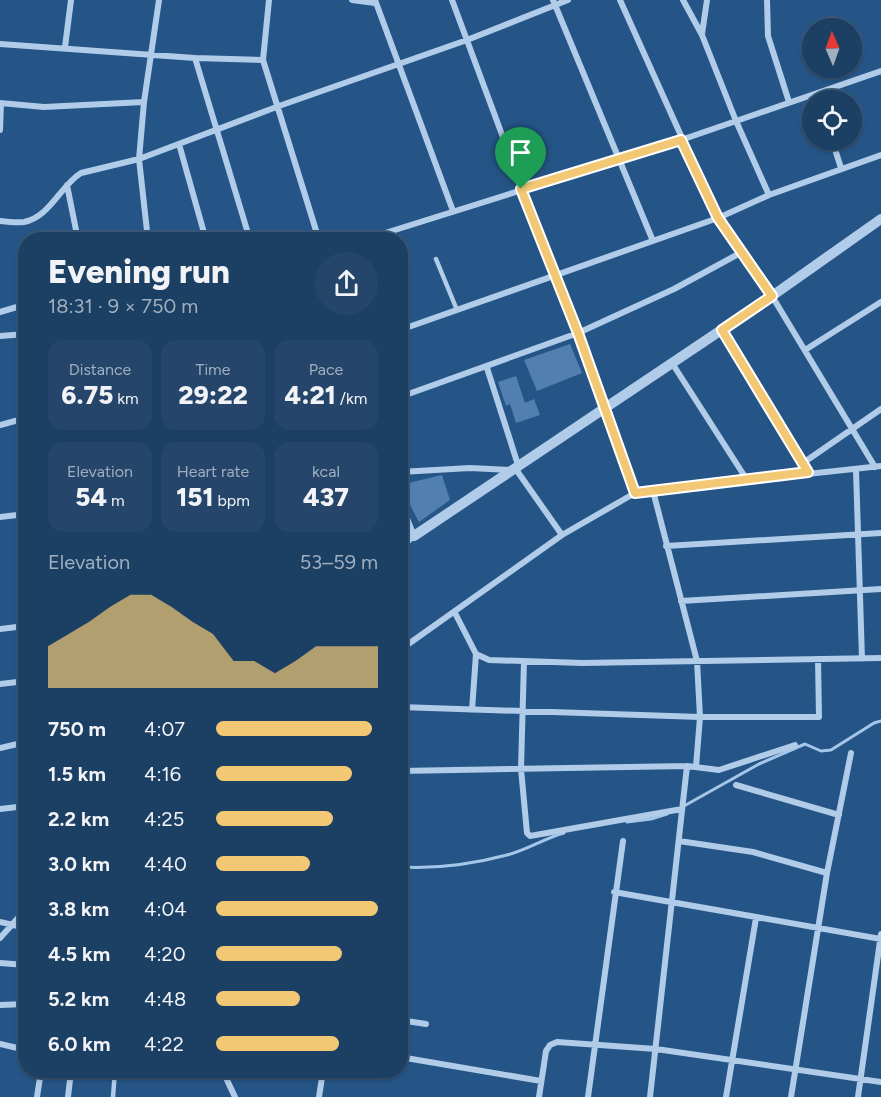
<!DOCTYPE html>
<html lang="en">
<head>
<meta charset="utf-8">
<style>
  :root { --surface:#1c3f64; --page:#25466a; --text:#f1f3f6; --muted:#a0afbf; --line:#3a5878; --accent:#f2c874 }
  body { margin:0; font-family:Figtree,sans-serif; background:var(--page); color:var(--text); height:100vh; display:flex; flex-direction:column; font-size:22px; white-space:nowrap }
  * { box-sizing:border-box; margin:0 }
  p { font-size:20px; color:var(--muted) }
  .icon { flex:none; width:33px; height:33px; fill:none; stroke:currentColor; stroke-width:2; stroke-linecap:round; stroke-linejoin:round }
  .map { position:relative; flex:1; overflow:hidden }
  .details { position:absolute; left:18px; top:232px; width:390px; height:846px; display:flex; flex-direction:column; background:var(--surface); border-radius:24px; box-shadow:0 2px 4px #0004,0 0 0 2px var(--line) }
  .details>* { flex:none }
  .needle { width:39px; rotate:358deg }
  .buttons { position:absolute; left:802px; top:18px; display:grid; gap:12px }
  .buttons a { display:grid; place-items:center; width:60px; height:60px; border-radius:50%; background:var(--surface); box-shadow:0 2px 4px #0004,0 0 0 2px var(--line); font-size:30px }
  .pin { position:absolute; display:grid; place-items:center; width:51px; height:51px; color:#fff; margin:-62px -26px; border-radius:50% 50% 50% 0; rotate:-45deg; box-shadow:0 0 6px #0007 }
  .pin .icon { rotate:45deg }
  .round { display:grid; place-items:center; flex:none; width:63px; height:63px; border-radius:32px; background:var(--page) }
  .overview { display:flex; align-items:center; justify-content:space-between; height:102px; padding:0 30px }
  h1 { font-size:33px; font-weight:800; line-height:45px }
  .metrics { display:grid; grid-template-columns:repeat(3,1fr); gap:9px; height:102px; padding:6px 30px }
  .metrics div { display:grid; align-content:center; border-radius:15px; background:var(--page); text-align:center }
  .metrics b { font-size:26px; font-weight:800 }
  .metrics small { font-size:16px; font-weight:400 }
  .metrics p { font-size:16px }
  .chart { height:168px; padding:12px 30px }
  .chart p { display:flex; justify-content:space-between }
  .chart svg { width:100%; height:108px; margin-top:6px; fill:var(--accent); opacity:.7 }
  ul { padding:0 30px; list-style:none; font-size:20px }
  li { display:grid; grid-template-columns:96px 72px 1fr; align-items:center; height:45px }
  li i { height:15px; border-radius:8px; background:var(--accent) }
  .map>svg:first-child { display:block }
</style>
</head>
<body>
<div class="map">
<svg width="881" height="1097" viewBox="0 0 881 1097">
  <rect width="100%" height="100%" fill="#255486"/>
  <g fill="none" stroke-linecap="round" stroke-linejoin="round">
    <path stroke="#a4c7e9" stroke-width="3" d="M684,806L759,764L805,744L821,751L831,750L874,723L881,721
      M627,822L651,819L667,814
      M400,867C436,869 473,864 507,855C527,850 545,838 564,833"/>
  </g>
  <path fill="#5180b0" d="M570,344L582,373L537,391L524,360Z
    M516,376L525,403L534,399L540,415L516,423L510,404L506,406L498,382Z
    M442,475L450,500L419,522L411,507L404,484Z"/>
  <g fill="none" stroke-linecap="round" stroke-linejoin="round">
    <path stroke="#b0cce9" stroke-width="4.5" d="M436,259L457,310
      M113,1097L115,1071"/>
    <path stroke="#b0cce9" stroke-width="6" d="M269,0L263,60L319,240
      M352,0L375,3
      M375,0L453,211
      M452,0L635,493
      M553,0L653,241
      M620,0L718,218L772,296L875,467
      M683,0L702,35L736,121L769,195
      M767,0L768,36L789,102
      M702,34L707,0
      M0,44L195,58L263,60
      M65,47L71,0
      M195,58L250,240
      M0,103L44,107L144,102
      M0,130L1,103
      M832,140L841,168
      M179,144L206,240
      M67,185L78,240
      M0,221C8,222 16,223 24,222C49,218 61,185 81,173L139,159L279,106L467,40L568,0
      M148,240L139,159L144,102L159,0
      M363,240L681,140L881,71
      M0,312L17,307L26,300
      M400,330L718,218L769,195L881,155
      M721,330L808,472
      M0,336L26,334
      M805,350L881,302
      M672,363L747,480
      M487,368L518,465
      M400,397L578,333L674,289L742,252
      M0,425L26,418
      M803,463L881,409
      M515,468L562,535
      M856,470L862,659
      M400,472L470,468L510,470
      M653,491L697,661L700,717L696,767
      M400,501L414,536L400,548
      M0,517L26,514
      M666,546L881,533
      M681,601L881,589
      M455,613L476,654L472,710
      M25,628L26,614
      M0,629L25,626
      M400,650L562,535L635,493L881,466
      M476,654L489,660L582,663L881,658
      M524,661L521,769L527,833L530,836L682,809
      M0,684L26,681
      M400,707L700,717H819L818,659
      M0,748L26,742
      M400,771L687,766L719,770L795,745
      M736,785L839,815
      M0,809L26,806
      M679,841L753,852L827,873L791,1097
      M827,873L851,753
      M614,892L881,939
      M0,922L26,928
      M0,938L26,909
      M0,963L26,965
      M0,1005L26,1004
      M400,1020L426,1024
      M0,1044L26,1050
      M400,1057L541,1081
      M226,1071L227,1080L235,1097
      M37,1097L41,1071
      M68,1097L71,1071
      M319,1097L323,1071
      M539,1097L546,1051L550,1045L557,1042L656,1049L881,1082
      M588,1097L623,841
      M650,1097L687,766
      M726,1097L756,918
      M858,1097L881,934"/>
    <path stroke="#b0cce9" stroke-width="10" d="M414,536L772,296L881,219"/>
  </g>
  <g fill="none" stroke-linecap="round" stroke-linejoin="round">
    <defs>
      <path id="route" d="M681,140L718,218L772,296L722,330L808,472L635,493L578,333L521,189Z"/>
    </defs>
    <use href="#route" stroke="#fff" stroke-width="12"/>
    <use href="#route" stroke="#f2c874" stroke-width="8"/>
  </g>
</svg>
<div class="buttons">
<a><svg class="needle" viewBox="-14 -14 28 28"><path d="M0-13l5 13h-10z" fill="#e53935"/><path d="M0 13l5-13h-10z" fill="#a0afbf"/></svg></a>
<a><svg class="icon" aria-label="locate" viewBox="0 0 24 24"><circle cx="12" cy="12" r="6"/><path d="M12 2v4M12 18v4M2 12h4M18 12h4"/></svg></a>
</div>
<div class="pin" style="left:521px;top:189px;background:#1e9e55"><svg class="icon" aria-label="arrive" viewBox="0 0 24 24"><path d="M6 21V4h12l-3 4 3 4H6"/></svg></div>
<section class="details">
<div class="overview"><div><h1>Evening run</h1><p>18:31 · 9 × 750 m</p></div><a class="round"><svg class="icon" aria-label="share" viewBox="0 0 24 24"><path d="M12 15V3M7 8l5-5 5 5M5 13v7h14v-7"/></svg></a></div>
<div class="metrics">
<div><p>Distance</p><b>6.75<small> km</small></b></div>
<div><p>Time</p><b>29:22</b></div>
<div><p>Pace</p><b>4:21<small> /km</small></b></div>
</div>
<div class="metrics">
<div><p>Elevation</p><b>54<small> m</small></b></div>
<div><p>Heart rate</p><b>151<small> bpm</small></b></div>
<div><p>kcal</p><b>437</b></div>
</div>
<div class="chart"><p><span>Elevation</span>53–59 m</p>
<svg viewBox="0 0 160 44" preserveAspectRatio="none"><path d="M0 44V27L10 22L20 17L30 11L40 6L50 6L60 11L70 17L80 22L90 33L100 33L110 38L120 33L130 27L140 27L150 27L160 27V44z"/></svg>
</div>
<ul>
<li><b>750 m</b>4:07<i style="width:96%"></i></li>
<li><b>1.5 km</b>4:16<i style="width:84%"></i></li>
<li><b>2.2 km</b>4:25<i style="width:72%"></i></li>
<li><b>3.0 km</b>4:40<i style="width:58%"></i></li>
<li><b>3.8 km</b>4:04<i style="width:100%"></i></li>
<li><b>4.5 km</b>4:20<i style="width:78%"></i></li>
<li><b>5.2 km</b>4:48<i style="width:52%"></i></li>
<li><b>6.0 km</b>4:22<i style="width:76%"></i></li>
</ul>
</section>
</div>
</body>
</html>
